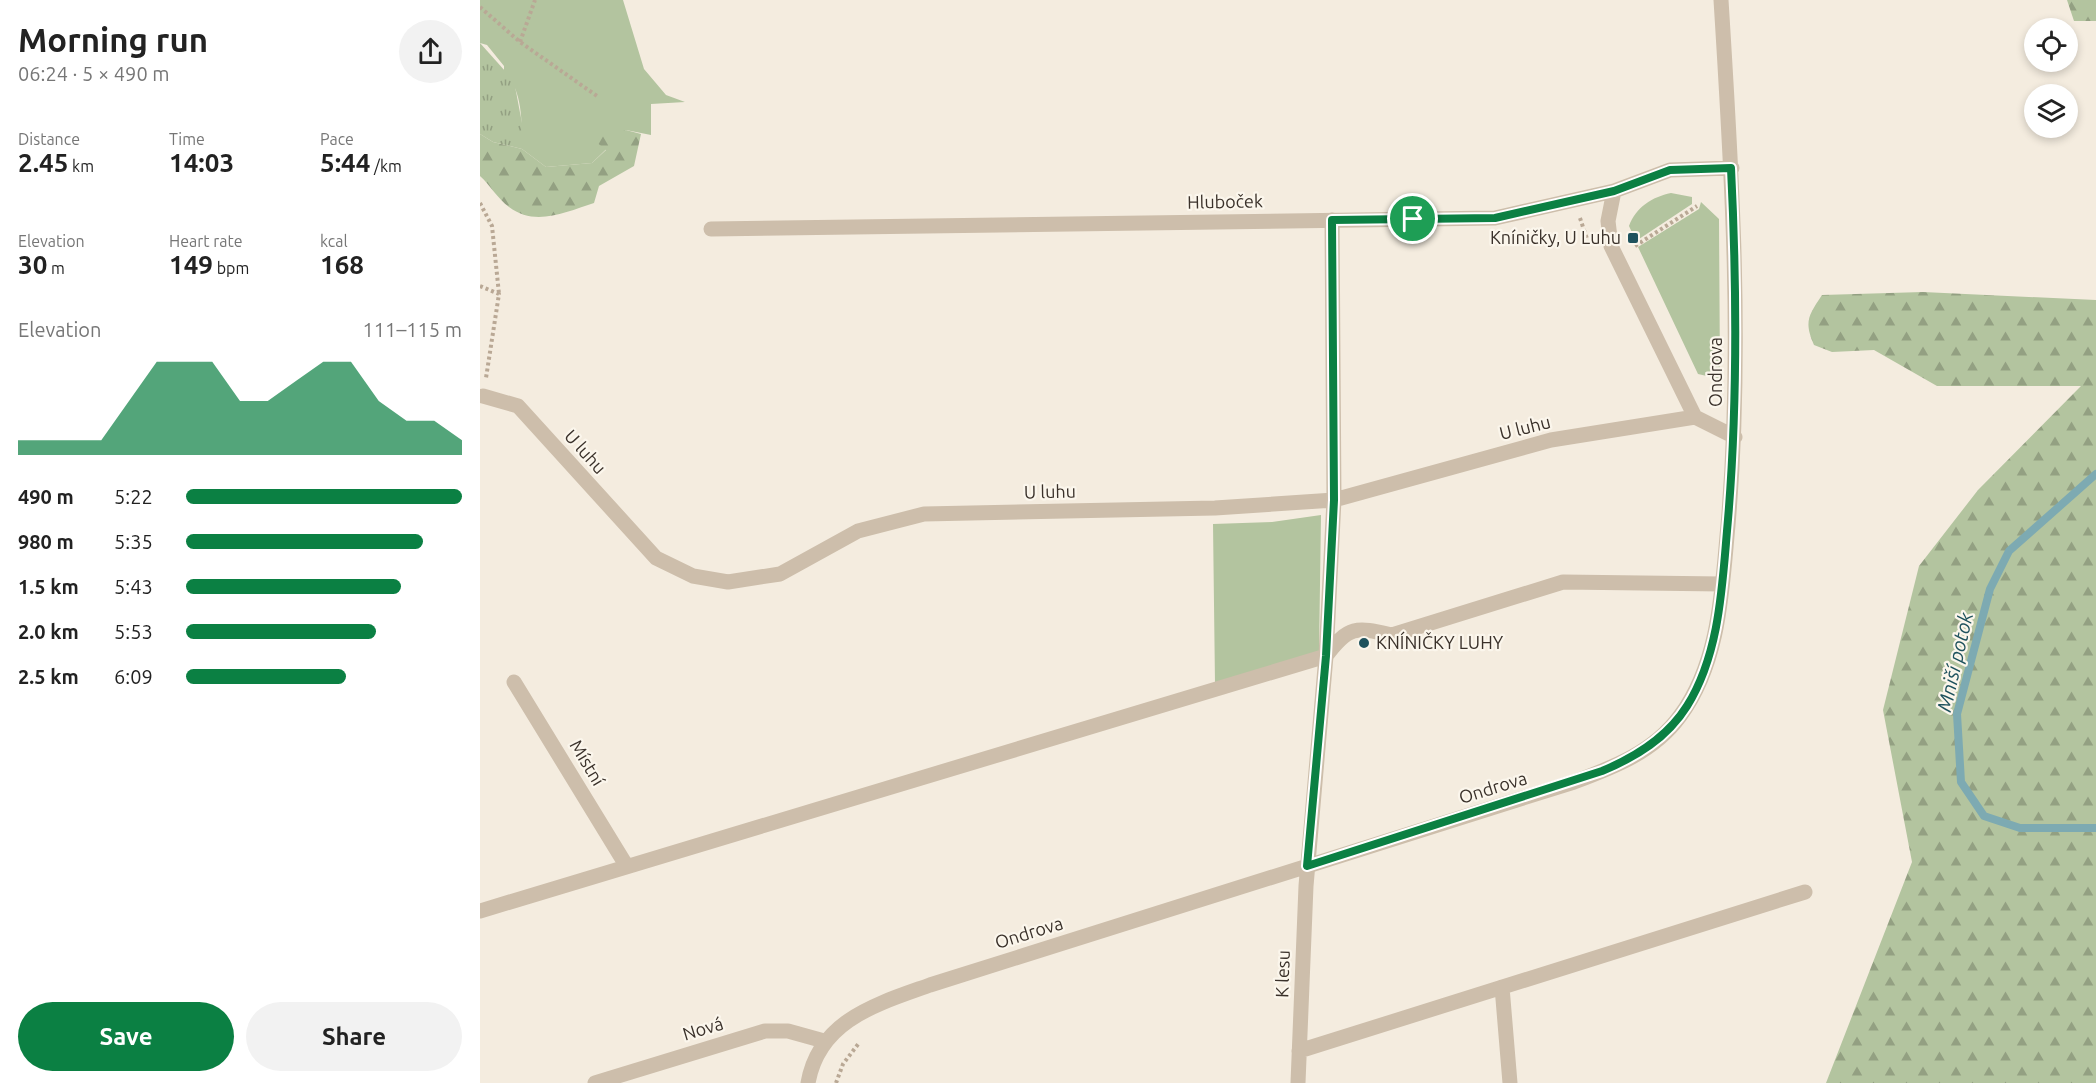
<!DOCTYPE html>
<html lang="en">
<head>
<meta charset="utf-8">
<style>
  :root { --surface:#fff; --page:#f2f2f2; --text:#222; --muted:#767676; --accent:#0b8043 }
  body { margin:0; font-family:Ubuntu,sans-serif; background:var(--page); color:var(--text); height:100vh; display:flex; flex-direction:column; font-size:22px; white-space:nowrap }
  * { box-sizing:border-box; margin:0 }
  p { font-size:20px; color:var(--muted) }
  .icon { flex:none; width:33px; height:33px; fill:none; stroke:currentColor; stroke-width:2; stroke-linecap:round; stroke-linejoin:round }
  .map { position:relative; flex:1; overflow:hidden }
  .panel { display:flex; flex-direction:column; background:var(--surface); width:480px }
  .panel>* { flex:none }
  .buttons { position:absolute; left:1544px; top:18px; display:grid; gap:12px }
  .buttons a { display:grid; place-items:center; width:54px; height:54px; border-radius:50%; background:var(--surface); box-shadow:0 3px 9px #0003; font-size:30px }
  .pin { position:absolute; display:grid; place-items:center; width:51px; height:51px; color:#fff; margin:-26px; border:3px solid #fff; border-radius:50%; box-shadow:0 2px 6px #0007 }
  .round { display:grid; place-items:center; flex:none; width:63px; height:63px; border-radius:32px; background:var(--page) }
  .overview { display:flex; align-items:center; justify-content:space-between; height:102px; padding:0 18px }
  h1 { font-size:33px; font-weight:600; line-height:45px }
  .figures { display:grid; grid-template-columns:repeat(3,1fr); gap:9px; height:102px; padding:6px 18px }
  .figures div { display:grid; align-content:center }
  .figures b { font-size:26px; font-weight:600 }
  .figures small { font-size:16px; font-weight:400 }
  .figures p { font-size:16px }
  .chart { height:168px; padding:12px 18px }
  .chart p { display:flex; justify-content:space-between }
  .chart svg { width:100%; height:108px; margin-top:6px; fill:var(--accent); opacity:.7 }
  .cta { display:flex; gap:12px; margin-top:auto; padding:12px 18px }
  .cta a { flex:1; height:69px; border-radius:36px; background:var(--accent); color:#fff; font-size:24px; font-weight:600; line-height:69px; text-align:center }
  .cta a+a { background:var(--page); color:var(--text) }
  ul { padding:0 18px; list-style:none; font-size:20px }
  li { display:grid; grid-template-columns:96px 72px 1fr; align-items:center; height:45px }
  li i { height:15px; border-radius:8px; background:var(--accent) }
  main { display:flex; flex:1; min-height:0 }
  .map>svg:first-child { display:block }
</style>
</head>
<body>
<main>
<section class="panel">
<div class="overview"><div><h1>Morning run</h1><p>06:24 · 5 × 490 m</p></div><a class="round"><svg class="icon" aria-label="share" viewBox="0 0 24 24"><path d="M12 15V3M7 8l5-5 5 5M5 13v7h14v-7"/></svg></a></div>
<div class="figures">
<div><p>Distance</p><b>2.45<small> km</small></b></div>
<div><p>Time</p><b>14:03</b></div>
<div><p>Pace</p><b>5:44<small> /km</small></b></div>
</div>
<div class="figures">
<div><p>Elevation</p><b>30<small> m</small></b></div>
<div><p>Heart rate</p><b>149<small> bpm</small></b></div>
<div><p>kcal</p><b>168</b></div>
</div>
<div class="chart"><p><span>Elevation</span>111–115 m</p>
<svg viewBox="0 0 160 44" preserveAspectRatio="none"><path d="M0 44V38L10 38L20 38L30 38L40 22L50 6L60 6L70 6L80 22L90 22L100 14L110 6L120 6L130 22L140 30L150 30L160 38V44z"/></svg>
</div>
<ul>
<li><b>490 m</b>5:22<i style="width:100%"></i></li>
<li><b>980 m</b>5:35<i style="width:86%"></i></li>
<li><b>1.5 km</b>5:43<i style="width:78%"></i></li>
<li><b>2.0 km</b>5:53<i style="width:69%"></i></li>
<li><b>2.5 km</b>6:09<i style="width:58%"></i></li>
</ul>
<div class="cta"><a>Save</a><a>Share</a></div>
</section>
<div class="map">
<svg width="1616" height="1083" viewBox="0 0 1616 1083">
  <defs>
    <pattern id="forest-firs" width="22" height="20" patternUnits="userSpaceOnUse" patternTransform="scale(1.5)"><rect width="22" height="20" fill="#b3c49f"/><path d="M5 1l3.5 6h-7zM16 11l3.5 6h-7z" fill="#93a082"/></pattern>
    <pattern id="park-tufts" width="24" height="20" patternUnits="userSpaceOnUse" patternTransform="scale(1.5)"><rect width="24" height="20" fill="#b3c49f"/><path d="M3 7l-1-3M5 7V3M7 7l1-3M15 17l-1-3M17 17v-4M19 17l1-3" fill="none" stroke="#93a082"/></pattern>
  </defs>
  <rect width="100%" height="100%" fill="#f4ecdf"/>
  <path fill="#b3c49f" d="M0,0H143L164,69L186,95L205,102L171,104V135L146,130L112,163L66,167L42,149C42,124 43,89 24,72V66L7,45L0,43Z
    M1191,193L1212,197V204L1156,241L1149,226C1156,207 1172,197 1191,193Z
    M1221,202L1239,219L1240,379L1218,374L1158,247L1219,209Z
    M841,515L839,654L735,684L733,524L792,522Z"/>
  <path fill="url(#forest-firs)" d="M1587,0H1616V21H1594Z
    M120,130L135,134L146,130L161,134L154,166L119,186L114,203C86,212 55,227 29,207C18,199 10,185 0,176V134L13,142L42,149L66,167L112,163L126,150L115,141Z
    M1443,292L1616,300V1083H1346L1432,862L1403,710L1439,566L1498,490L1601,386H1457L1394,350L1352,352L1334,345C1324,322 1328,316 1342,295Z"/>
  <path fill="url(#park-tufts)" d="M0,43L34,81L42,123V149L13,142L0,134Z"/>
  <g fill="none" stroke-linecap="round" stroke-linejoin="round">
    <path stroke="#7daab2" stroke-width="8" d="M1616,474L1529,551L1510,589L1477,714L1481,782L1504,816L1540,828H1616"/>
    <path stroke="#b9a895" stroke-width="4" stroke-dasharray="3 3" stroke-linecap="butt" d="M0,7L40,42L117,96
      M40,42L55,0
      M0,203L12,226L19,294
      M1100,218L1107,239
      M1155,246L1217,206
      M0,286L19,294L6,378
      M356,1083L363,1064L379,1043"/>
    <path stroke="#cdbeab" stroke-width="15" d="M1134,191L1128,221L1131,246L1215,417
      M231,229L1015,218L1134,191L1190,170L1252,168
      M3,396L38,406L176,558L213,576L248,582L300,574L378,531L444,514L735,508L854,500L1071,440L1215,417
      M1215,417L1255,437
      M34,682L146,865
      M0,911L846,656C869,625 876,627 912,635L1083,582L1242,584
      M1022,987L1030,1083
      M819,1051L1325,892
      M115,1083L285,1031H308L344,1041
      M328,1083C339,1020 397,1004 450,985L1094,782C1134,767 1174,752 1200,716C1240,662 1242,589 1248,525C1263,349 1252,175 1241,0
      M818,1083L826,886L846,656L854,500L852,220"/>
  </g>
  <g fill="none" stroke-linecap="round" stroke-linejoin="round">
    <defs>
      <path id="route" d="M1251,168C1257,289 1258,409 1247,531C1242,589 1239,655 1207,706C1187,738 1156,757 1122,771L827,866L846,656L854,500L852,220L1015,218L1134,191L1190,170Z"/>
    </defs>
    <use href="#route" stroke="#fff" stroke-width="12"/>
    <use href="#route" stroke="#0b8043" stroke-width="8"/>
  </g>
  <g fill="#1e525d" stroke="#fbf6ec" stroke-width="2">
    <rect x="1147" y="232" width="12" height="12" rx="3"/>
    <circle cx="884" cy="643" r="6"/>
  </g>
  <g text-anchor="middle" stroke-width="4.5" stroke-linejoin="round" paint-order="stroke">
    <g font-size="18" fill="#3a312a" stroke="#fbf6ec">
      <text transform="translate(745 202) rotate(-1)" y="6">Hluboček</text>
      <text transform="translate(1236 372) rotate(-90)" y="6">Ondrova</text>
      <text transform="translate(1045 428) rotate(-14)" y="6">U luhu</text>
      <text transform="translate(105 452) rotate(48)" y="6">U luhu</text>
      <text transform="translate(570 492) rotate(-1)" y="6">U luhu</text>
      <text transform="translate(107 763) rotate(59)" y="6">Místní</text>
      <text transform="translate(1013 788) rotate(-17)" y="6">Ondrova</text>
      <text transform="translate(549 933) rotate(-17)" y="6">Ondrova</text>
      <text transform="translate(803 974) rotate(-88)" y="6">K lesu</text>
      <text transform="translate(223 1029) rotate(-17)" y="6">Nová</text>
    </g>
    <g font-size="18" fill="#3a312a" stroke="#fbf6ec" text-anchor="end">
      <text x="1141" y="244">Kníničky, U Luhu</text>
      <text x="896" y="649" text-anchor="start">KNÍNIČKY LUHY</text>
    </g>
    <g font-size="20" font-style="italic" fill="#1e525d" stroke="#fbf6ec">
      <text transform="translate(1475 662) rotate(-77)" y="7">Mniší potok</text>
    </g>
  </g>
</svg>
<div class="buttons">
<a><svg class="icon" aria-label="locate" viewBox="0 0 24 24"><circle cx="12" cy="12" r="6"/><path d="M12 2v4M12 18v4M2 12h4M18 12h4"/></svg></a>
<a><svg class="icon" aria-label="layers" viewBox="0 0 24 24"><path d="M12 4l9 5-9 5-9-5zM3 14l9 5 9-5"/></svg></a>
</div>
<div class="pin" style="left:933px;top:219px;background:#1e9e55"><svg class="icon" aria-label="arrive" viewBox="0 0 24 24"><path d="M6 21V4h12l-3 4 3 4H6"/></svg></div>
</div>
</main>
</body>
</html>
